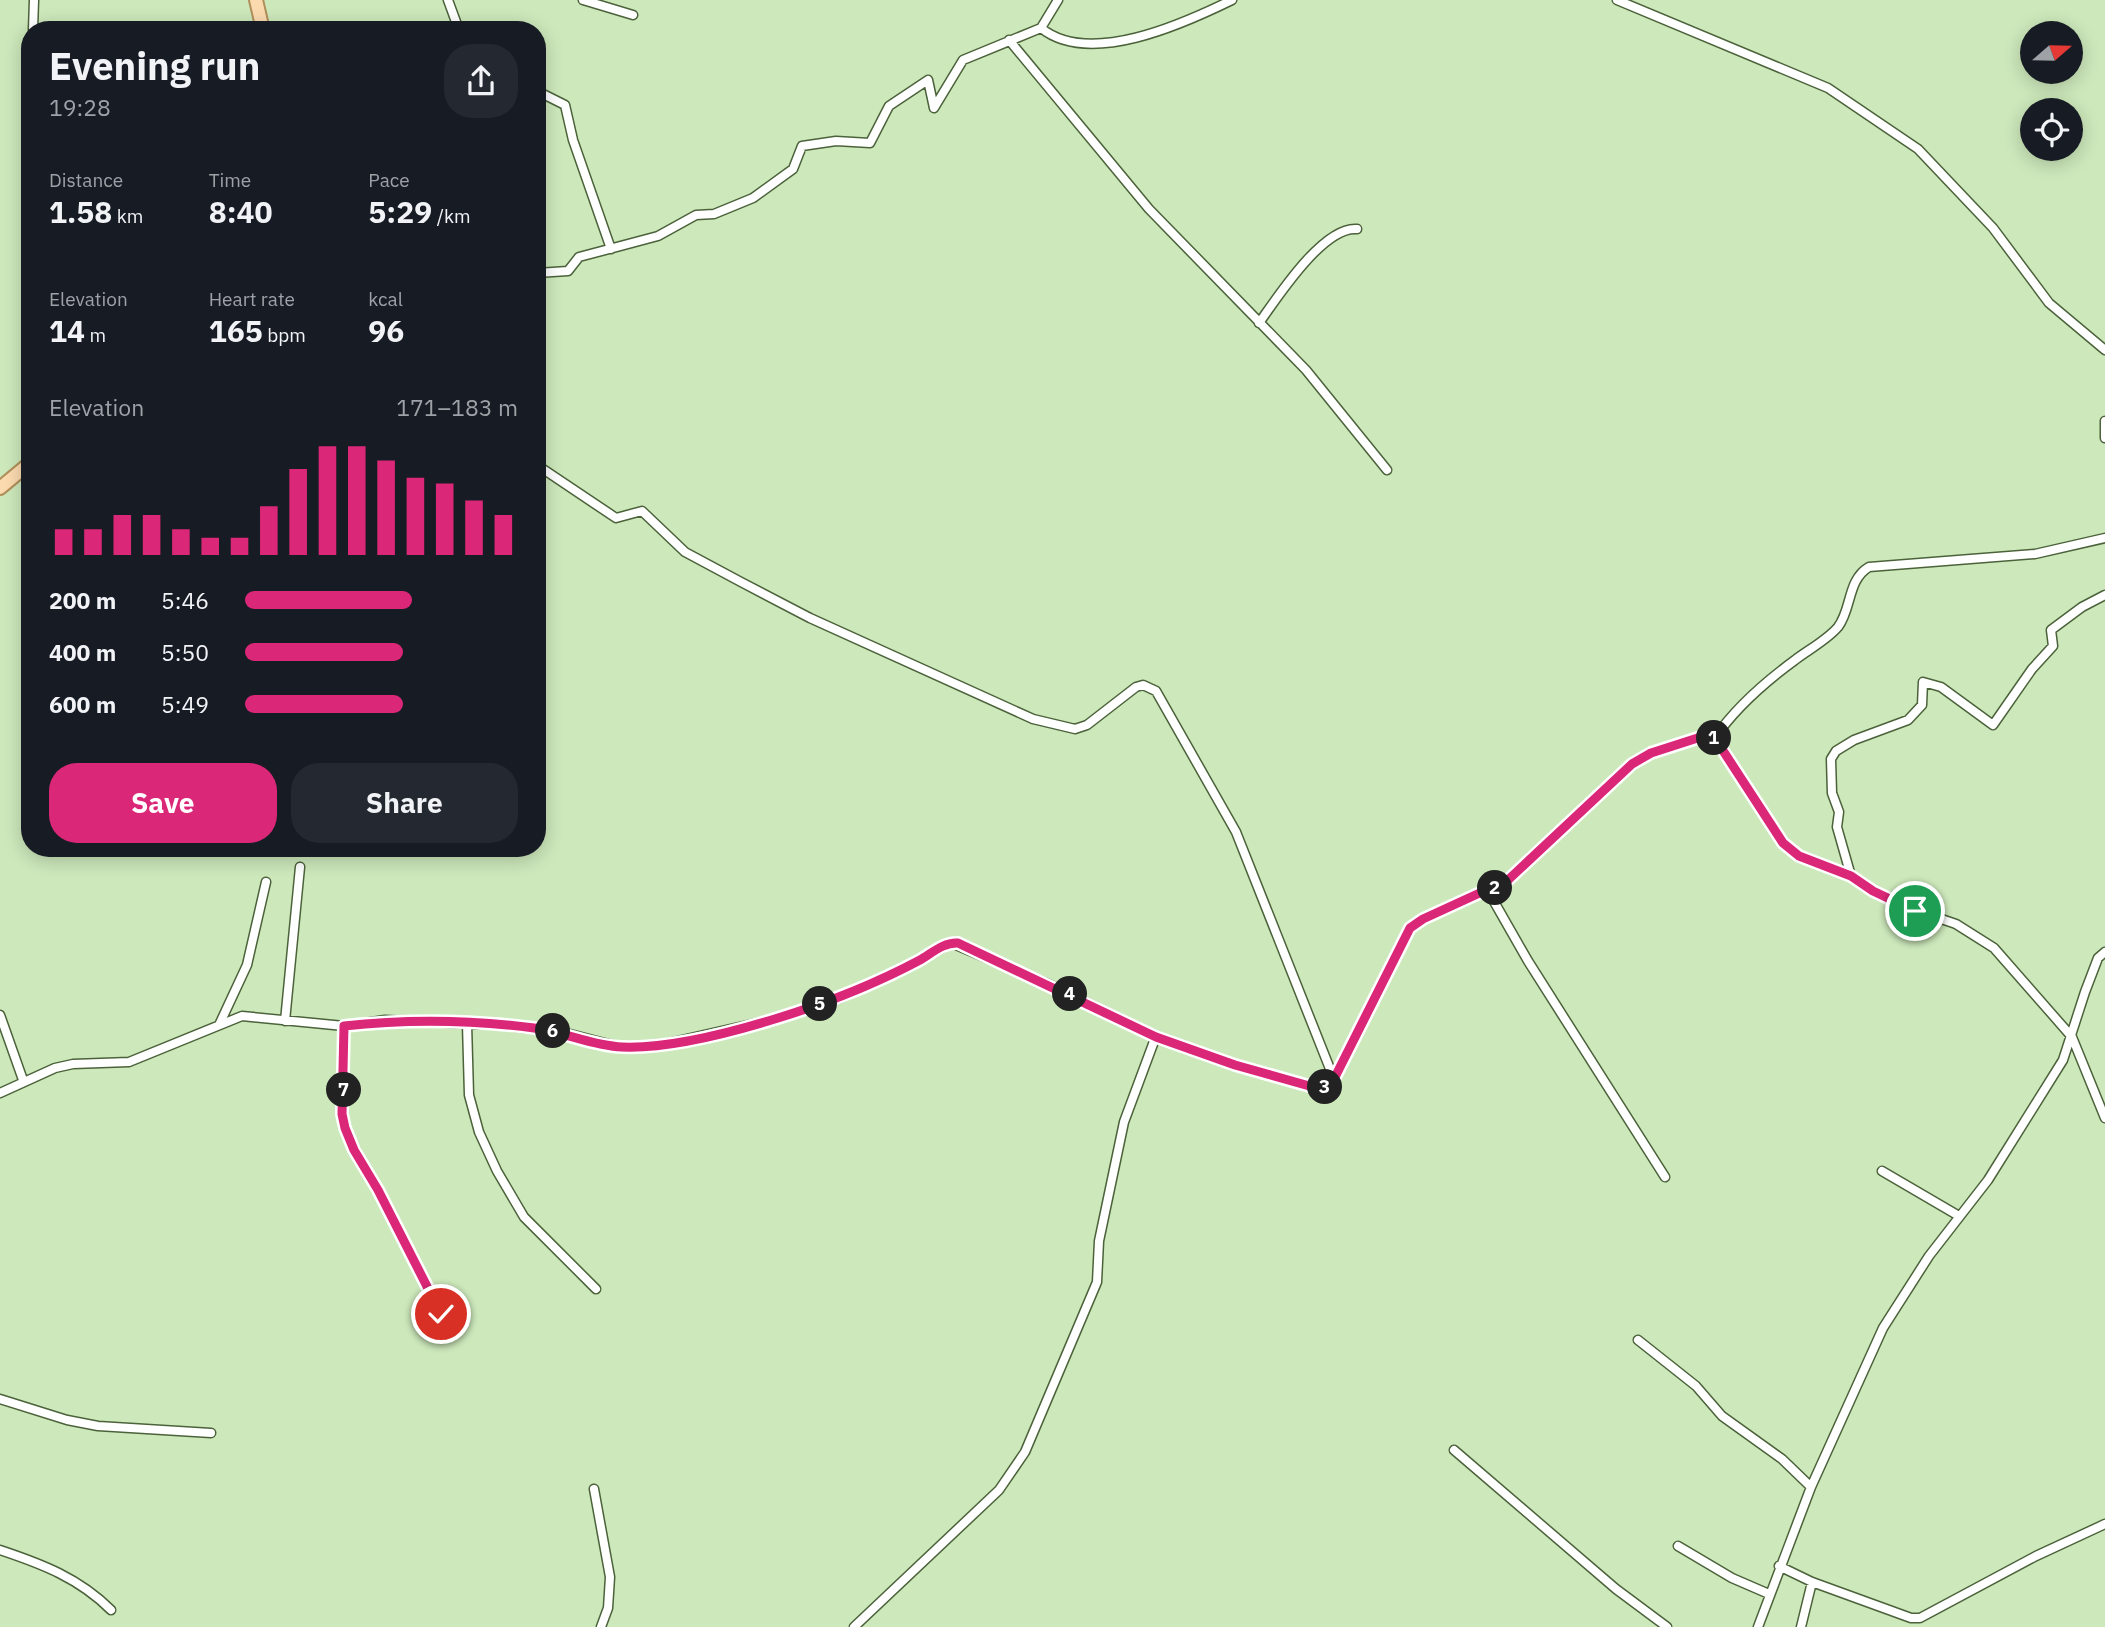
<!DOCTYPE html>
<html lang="en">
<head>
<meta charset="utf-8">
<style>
  :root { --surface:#171b24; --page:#242831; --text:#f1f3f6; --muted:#9ea1a6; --accent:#db2777 }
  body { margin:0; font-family:"IBM Plex Sans",sans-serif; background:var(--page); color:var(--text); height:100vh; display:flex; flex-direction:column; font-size:26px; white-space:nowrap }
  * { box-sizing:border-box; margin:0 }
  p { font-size:23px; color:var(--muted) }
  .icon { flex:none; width:38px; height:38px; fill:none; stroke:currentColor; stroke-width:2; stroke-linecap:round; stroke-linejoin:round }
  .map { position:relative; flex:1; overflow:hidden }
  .panel { position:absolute; left:21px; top:21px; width:525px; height:836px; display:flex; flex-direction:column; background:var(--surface); border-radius:28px; box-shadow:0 4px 18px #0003 }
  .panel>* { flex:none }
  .needle { width:46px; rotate:70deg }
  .buttons { position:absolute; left:2020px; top:21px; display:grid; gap:14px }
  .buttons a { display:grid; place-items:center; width:63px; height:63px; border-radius:50%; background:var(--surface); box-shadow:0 4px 18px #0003; font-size:35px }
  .pin { position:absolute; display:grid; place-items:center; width:60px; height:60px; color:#fff; margin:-30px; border:4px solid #fff; border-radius:50%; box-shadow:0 2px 7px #0007 }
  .km { position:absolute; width:35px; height:35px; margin:-18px; border-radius:50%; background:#222; color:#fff; font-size:19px; line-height:35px; text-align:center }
  .round { display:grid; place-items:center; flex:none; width:74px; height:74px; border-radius:28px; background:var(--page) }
  .headline { display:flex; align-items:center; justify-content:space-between; height:119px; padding:0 28px }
  h1 { font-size:38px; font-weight:700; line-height:52px }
  .stats { display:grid; grid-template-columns:repeat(3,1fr); gap:10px; height:119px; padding:7px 28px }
  .stats div { display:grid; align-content:center }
  .stats b { font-size:30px; font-weight:700 }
  .stats small { font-size:19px; font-weight:400 }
  .stats p { font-size:19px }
  .chart { height:196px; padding:14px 28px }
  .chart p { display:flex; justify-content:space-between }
  .chart svg { width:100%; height:126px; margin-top:7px; stroke:var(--accent); stroke-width:6 }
  .primary-button { display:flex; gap:14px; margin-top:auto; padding:14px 28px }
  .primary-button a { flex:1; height:80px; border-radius:28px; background:var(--accent); color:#fff; font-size:28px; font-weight:700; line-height:80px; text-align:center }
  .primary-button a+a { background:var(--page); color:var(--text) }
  ul { padding:0 28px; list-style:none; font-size:23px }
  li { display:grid; grid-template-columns:112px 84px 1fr; align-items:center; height:52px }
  li i { height:18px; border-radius:9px; background:var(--accent) }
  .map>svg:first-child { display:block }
</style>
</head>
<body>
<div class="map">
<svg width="2105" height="1627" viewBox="0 0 2105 1627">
  <rect width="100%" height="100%" fill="#cde8bb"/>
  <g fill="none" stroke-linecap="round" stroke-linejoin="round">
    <defs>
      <path id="minor" d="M448,0L459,30
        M583,0L633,15
        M1617,0L1828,88L1918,149L1993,228L2049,303L2105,350
        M1041,28C1089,67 1183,24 1232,0
        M33,30L34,0
        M1009,40L1149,209L1306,370L1387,470
        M537,91L565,105L573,140L611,249
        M537,273L568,271L579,257L658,236L696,215L714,214L753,198L793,169L802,146L836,141L870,143L889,106L928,80L934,108L963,60L1041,28L1058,0
        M1259,323C1277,298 1323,226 1357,229
        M2105,421V438
        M537,465L616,518L642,511L685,552L741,582L810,618L1033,719L1075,729L1087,725L1136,687L1143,685L1156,691L1236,832L1334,1079
        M1714,739C1735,708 1765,682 1795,660C1808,650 1827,640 1838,627C1852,609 1847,580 1869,567L2035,554L2105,538
        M1851,876L1837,827L1839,812L1832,793L1831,759L1836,751L1854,740L1908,720L1922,705L1923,682L1941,687L1993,725L2032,669L2053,646L2051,630L2082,607L2105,595
        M1488,891L1528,961L1665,1177
        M0,1015L23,1080
        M285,1021L300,867
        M220,1023L247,965L266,882
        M467,1024L469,1095L479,1132L497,1171L524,1217L596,1289
        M344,1026L342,1114C348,1144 365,1165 379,1192C400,1232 419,1274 441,1314
        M0,1093L55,1068L73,1064L129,1062L242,1016L344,1026L385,1020L501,1025L566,1033L620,1047H651L775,1019L840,998L890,976L951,943L1046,983L1156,1036L1235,1065L1320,1089L1334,1079L1410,928L1423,919L1508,880L1632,764L1651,753L1707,735L1720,746L1783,843L1799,856L1851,876L1873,891L1915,910L1956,924L1994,948L2072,1037L2105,1118
        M1882,1171L1959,1216
        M1638,1340L1696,1386L1722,1416L1782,1459L1811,1487
        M0,1399L67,1420L98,1426L211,1433
        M1454,1450L1616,1589L1667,1627
        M594,1489L610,1577L608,1608L601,1627
        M1678,1546L1732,1578L1769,1594
        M0,1550C42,1564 79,1578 111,1610
        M1779,1566L1812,1582L1911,1618H1920L2036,1556L2105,1524
        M854,1627L999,1490L1025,1452L1097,1282L1099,1241L1124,1122L1156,1036
        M1758,1627L1811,1487L1883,1328L1929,1256L1988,1180L2063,1060L2085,992L2098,958L2105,952
        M1801,1627L1812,1582"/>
      <path id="primary" d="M256,0L263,30
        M0,488L30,463"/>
    </defs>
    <use href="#minor" stroke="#4b623a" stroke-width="11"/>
    <use href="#primary" stroke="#b0905b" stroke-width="16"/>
    <use href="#minor" stroke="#fff" stroke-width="8"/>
    <use href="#primary" stroke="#fbdaaf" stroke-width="12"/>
  </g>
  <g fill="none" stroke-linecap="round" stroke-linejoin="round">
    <defs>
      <path id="route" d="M441,1314L378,1190L354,1150L345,1128L342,1114L344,1026C406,1019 472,1020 534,1028C564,1032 593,1046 622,1047C670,1049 733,1032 778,1018C827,1003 875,984 920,960C932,953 944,942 958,943L1156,1037L1235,1065L1320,1089L1334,1079L1410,928L1423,919L1508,880L1632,764L1651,753L1707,735L1720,746L1783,843L1799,856L1851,876L1873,891L1915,911"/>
    </defs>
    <use href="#route" stroke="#fff" stroke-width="14"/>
    <use href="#route" stroke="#db2777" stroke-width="9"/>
  </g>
</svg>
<div class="buttons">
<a><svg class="needle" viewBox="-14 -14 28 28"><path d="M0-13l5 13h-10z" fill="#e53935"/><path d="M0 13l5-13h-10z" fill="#9ea1a6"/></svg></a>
<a><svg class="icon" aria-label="locate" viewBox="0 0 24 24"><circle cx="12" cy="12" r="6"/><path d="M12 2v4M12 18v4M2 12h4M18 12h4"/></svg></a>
</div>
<div class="pin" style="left:1915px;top:911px;background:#1e9e55"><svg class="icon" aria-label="arrive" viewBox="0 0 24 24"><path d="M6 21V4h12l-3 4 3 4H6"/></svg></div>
<div class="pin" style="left:441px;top:1314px;background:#d93025"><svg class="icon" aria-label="check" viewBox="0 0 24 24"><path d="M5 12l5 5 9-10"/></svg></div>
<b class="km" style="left:1714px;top:738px">1</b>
<b class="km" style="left:1495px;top:888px">2</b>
<b class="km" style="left:1325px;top:1087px">3</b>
<b class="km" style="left:1070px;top:994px">4</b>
<b class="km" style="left:820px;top:1004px">5</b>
<b class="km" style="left:553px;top:1031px">6</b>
<b class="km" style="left:344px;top:1090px">7</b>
<section class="panel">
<div class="headline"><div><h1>Evening run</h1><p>19:28</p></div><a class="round"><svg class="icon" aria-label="share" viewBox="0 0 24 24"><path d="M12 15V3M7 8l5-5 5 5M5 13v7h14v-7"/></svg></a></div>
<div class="stats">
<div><p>Distance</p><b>1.58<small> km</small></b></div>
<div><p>Time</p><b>8:40</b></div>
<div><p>Pace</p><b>5:29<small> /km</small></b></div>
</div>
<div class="stats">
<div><p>Elevation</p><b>14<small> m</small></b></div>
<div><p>Heart rate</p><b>165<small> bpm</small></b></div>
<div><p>kcal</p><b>96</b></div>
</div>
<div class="chart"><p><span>Elevation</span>171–183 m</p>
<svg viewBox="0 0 160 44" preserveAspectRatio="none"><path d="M5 44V35M15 44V35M25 44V30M35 44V30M45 44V35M55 44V38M65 44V38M75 44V27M85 44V14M95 44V6M105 44V6M115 44V11M125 44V17M135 44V19M145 44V25M155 44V30"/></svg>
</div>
<ul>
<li><b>200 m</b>5:46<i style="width:61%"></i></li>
<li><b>400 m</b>5:50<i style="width:58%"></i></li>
<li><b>600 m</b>5:49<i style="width:58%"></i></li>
</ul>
<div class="primary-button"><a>Save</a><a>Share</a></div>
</section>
</div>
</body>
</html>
